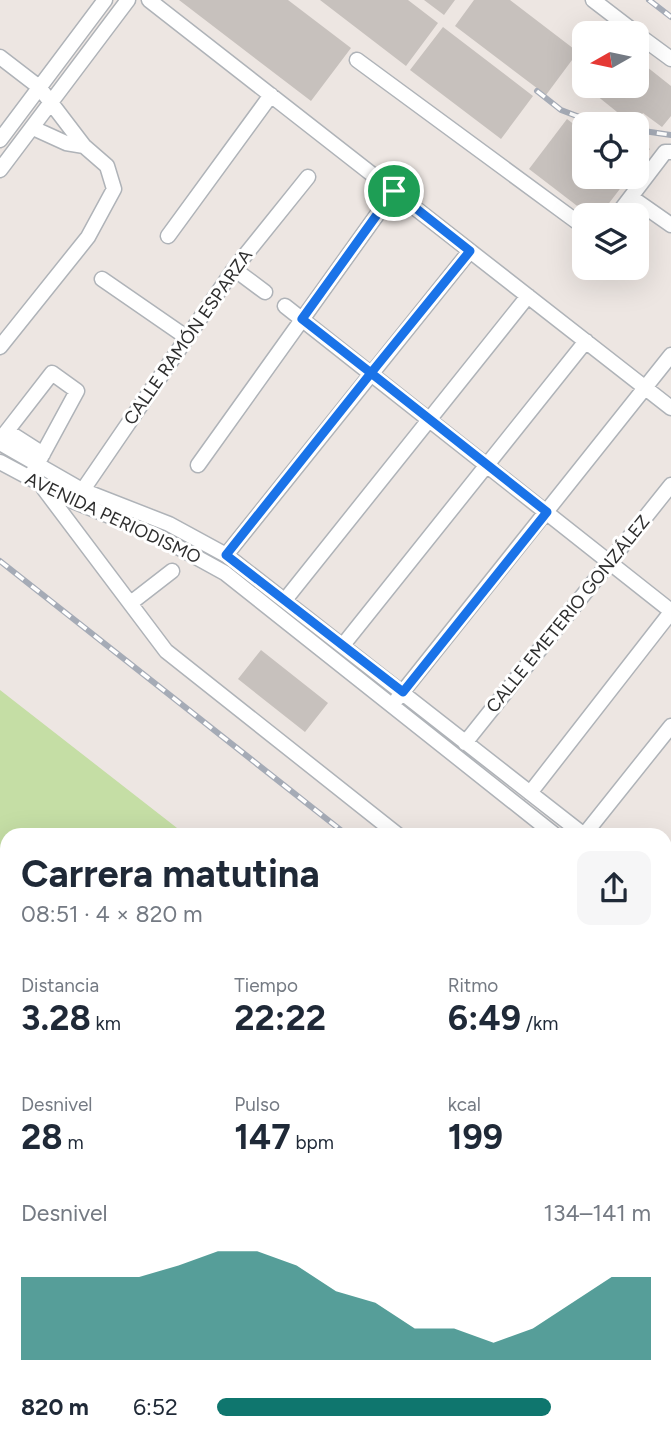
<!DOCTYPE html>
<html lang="es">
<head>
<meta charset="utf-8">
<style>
  :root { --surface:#fff; --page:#f6f6f7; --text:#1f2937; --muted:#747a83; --accent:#0f766e }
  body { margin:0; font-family:Figtree,sans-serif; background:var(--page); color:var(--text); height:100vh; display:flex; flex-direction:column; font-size:26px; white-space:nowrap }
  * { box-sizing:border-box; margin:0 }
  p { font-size:23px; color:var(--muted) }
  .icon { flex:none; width:38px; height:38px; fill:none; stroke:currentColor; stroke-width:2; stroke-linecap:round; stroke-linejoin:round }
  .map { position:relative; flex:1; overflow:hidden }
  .side { position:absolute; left:0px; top:828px; width:672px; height:621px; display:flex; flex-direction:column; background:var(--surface); border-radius:21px 21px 0 0; box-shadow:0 7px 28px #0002 }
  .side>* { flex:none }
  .needle { width:46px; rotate:261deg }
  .controls { position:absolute; left:572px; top:21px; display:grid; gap:14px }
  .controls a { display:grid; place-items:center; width:77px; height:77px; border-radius:14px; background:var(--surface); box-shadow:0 7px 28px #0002; font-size:35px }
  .pin { position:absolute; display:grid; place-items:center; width:60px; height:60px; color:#fff; margin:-30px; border:4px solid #fff; border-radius:50%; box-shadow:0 2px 7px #0007 }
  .round { display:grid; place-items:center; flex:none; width:74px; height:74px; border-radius:14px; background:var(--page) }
  .headline { display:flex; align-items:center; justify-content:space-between; height:119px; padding:0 21px }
  h1 { font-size:38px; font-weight:700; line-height:52px }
  .stats { display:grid; grid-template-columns:repeat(3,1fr); gap:10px; height:119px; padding:7px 21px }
  .stats div { display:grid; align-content:center }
  .stats b { font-size:35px; font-weight:700 }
  .stats small { font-size:19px; font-weight:400 }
  .stats p { font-size:19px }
  .chart { height:196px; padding:14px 21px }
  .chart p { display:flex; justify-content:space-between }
  .chart svg { width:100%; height:126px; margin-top:7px; fill:var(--accent); opacity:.7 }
  ul { padding:0 21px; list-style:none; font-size:23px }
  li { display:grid; grid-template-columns:112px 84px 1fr; align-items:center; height:52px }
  li i { height:18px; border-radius:9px; background:var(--accent) }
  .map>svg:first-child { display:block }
</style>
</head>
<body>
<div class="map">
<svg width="671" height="1448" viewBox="0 0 671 1448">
  <rect width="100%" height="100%" fill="#ede6e2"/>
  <path fill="#c5dea5" d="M0,690L186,835H7V876L0,872Z
    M0,956L7,959V1047L0,1053Z"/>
  <path fill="#c7c1bd" d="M179,0H288L351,48L311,101Z
    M320,0H408L438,23L406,66Z
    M424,0H455L444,15Z
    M474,0H510L578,52L546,95L455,26Z
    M443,27L533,96L501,139L410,70Z
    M637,59L671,86V116L662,127L643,113L632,124L591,91L595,86H637Z
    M567,119L584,132V177H629L600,215H589L529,169Z
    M637,138L650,149L637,166Z
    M261,650L328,703L305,732L238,679Z"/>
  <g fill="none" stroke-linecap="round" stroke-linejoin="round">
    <defs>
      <path id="minor" d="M149,0L671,408
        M593,0L636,33
        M637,34L671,59
        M0,57L39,87L84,146L107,166L114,189L88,237L0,347
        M357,60L584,227
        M33,128L66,143L84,146
        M0,140L105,0
        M0,170L128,0
        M631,197L671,225
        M617,215L665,152H671
        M168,236L271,95
        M234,269L265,292
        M102,279L186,337
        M285,306L671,611
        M7,431L43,454
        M0,440L52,373L77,391L33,472
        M0,443L82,490L169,524L226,555L584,835L671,726
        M0,462L75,502L156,535L225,573L555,835
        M198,465L394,191
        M44,489L166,651L398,835
        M78,497L234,269L308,177
        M226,555L470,251
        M285,600L528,296
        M132,602L172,571
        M343,645L586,341
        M397,699L671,355
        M465,743L671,485
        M530,793L671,612
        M665,864L671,856
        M665,900L671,905
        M665,921L671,925
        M665,979L671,988
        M0,1064L7,1058
        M0,1083L7,1086
        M0,1120L7,1129
        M0,1243L7,1251
        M0,1312L7,1306
        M0,1333L7,1327
        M0,1359L7,1368
        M665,1415L671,1418
        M66,1442L71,1448
        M346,1448L348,1442
        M399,1448V1442
        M467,1448V1442
        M536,1448V1442
        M602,1448V1442
        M663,1448V1442"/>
      <path id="major" d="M0,935L7,938
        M665,1265L671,1268"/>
    </defs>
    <use href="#minor" stroke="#afb3b8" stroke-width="17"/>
    <use href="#major" stroke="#c4c4c4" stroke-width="20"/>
    <use href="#minor" stroke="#fff" stroke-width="14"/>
    <use href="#major" stroke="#e3b072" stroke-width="18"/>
    <defs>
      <path id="rail" d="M649,0L671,17
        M537,91L561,110L598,124
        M637,130L671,135
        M0,561L347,835
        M665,1086L671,1091"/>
    </defs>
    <use href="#rail" stroke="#a5abb6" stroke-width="6"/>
    <use href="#rail" stroke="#fff" stroke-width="3.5" stroke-dasharray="10" stroke-linecap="butt"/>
  </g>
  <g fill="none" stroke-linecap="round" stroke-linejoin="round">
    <defs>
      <path id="route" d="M394,191L302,319L371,373L226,555L403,692L547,512L371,373L470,251L394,191"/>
    </defs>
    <use href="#route" stroke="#fff" stroke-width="14"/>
    <use href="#route" stroke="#1a73e8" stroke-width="9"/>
  </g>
  <g text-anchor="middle" stroke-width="6" stroke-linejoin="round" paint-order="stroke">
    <g font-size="18" fill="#2e2e2e" stroke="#fff">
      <text transform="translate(188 337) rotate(-55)" y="6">CALLE RAMÓN ESPARZA</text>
      <text transform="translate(113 518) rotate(25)" y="6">AVENIDA PERIODISMO</text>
      <text transform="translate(568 614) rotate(-51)" y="6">CALLE EMETERIO GONZÁLEZ</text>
    </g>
  </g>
</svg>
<div class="controls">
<a><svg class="needle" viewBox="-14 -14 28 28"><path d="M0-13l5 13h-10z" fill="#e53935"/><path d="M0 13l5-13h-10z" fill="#747a83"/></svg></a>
<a><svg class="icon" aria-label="locate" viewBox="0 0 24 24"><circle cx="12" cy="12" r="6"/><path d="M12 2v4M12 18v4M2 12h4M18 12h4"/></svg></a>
<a><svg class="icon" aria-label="layers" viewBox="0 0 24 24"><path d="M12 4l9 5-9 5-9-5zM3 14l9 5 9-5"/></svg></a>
</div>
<div class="pin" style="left:394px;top:191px;background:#1e9e55"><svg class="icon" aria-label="arrive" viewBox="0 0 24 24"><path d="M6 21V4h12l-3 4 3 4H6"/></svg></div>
<section class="side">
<div class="headline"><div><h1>Carrera matutina</h1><p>08:51 · 4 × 820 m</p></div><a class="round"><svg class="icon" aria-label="share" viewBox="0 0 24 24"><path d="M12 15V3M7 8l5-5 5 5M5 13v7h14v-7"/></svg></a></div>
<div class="stats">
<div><p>Distancia</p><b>3.28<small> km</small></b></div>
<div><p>Tiempo</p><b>22:22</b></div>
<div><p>Ritmo</p><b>6:49<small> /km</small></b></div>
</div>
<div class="stats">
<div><p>Desnivel</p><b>28<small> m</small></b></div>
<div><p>Pulso</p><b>147<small> bpm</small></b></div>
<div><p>kcal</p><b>199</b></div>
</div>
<div class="chart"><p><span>Desnivel</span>134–141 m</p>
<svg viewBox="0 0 160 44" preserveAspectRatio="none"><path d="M0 44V15L10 15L20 15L30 15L40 11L50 6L60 6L70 11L80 20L90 24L100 33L110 33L120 38L130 33L140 24L150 15L160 15V44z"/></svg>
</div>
<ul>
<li><b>820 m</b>6:52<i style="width:77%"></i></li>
</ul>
</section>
</div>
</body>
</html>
